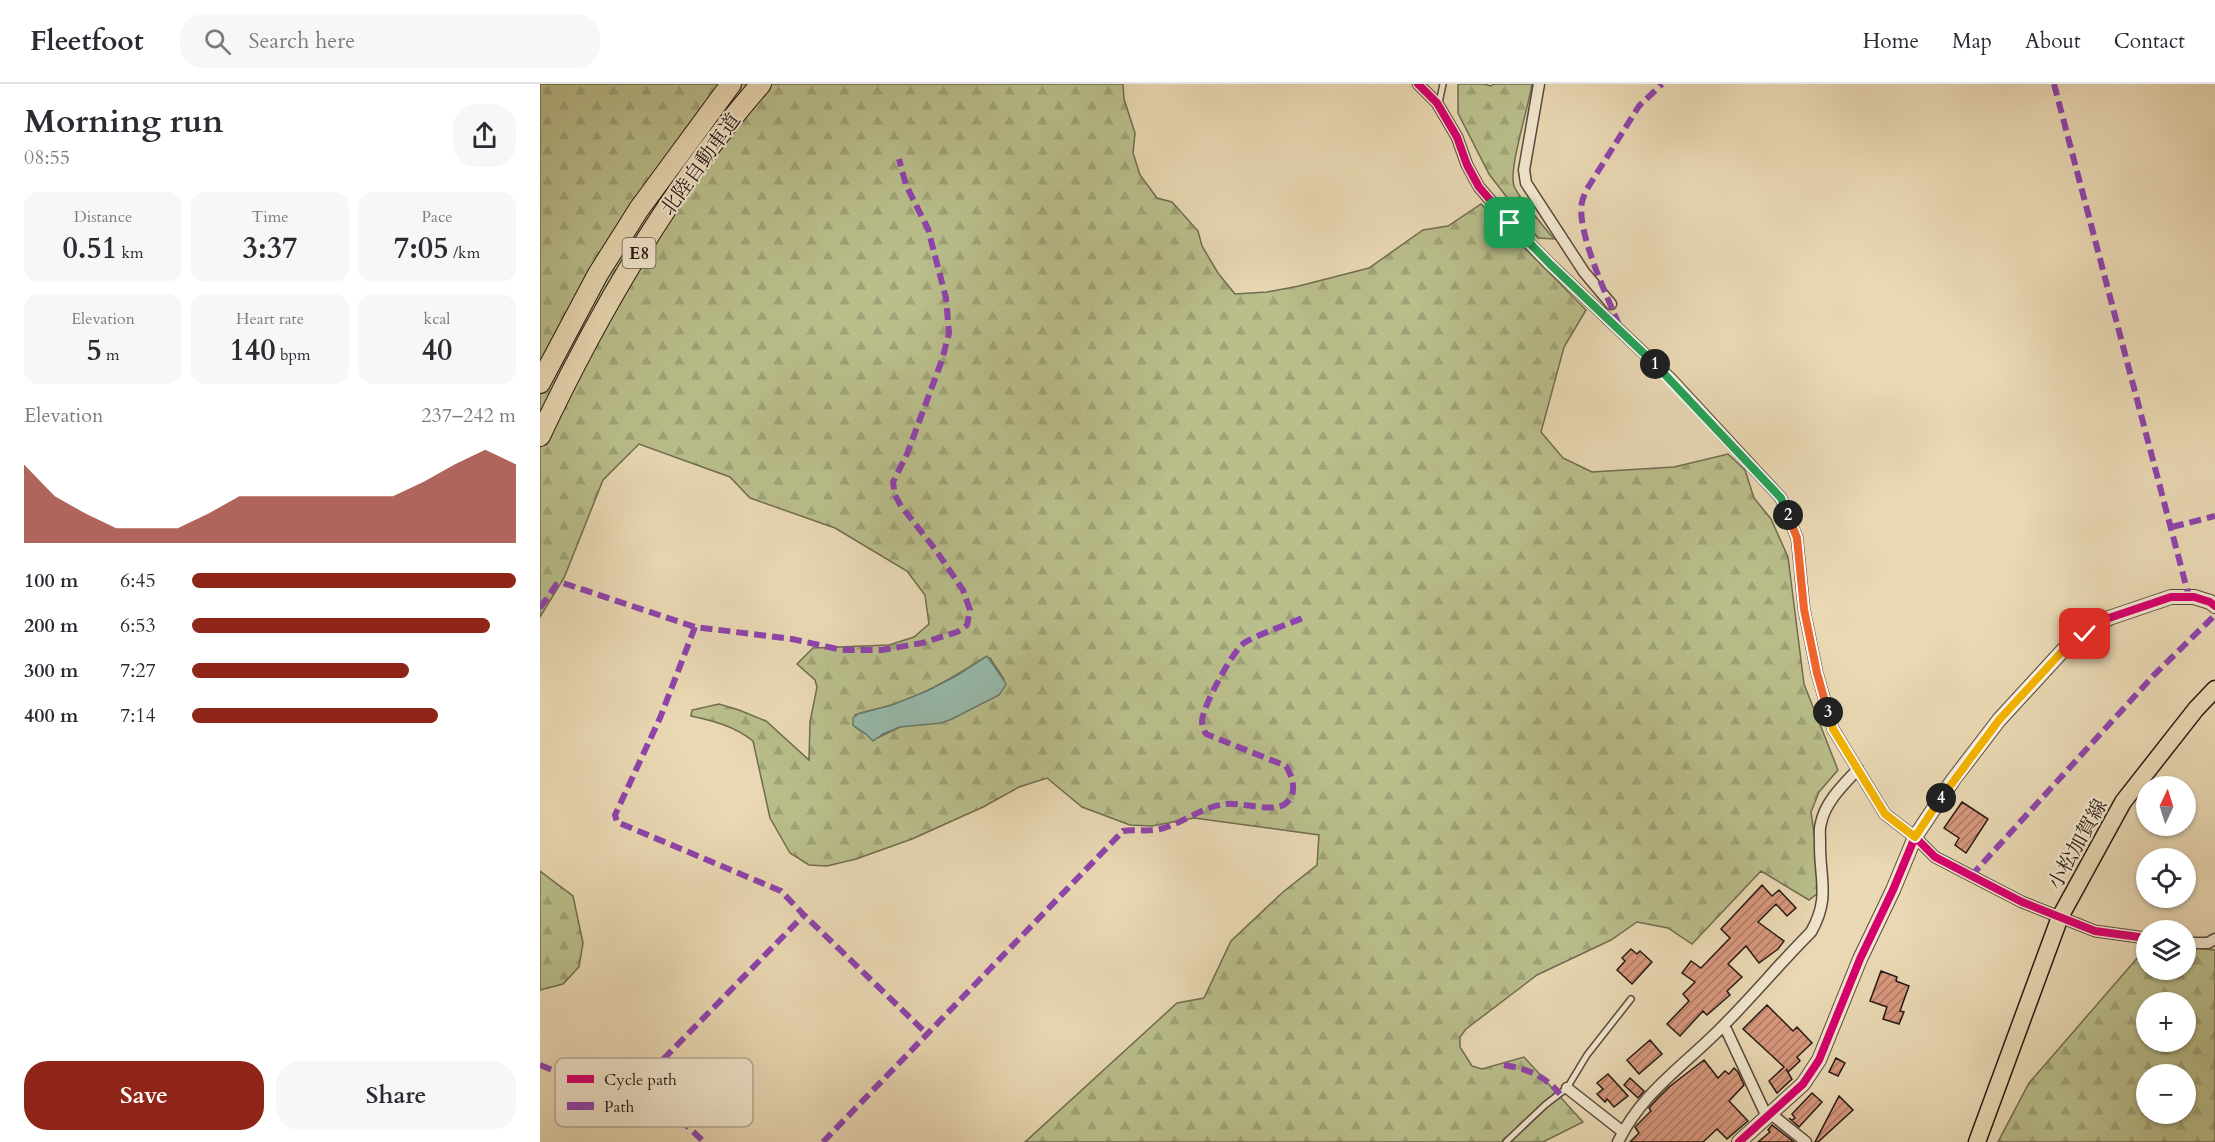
<!DOCTYPE html>
<html lang="en">
<head>
<meta charset="utf-8">
<style>
  :root { --surface:#fff; --page:#f7f7f7; --text:#2b2b33; --muted:#7c7c81; --line:#e1e1e2; --accent:#8f2418 }
  body { margin:0; font-family:Cardo,"Noto Serif JP",serif; background:var(--page); color:var(--text); height:100vh; display:flex; flex-direction:column; font-size:22px; white-space:nowrap }
  * { box-sizing:border-box; margin:0 }
  p { font-size:20px; color:var(--muted) }
  .icon { flex:none; width:33px; height:33px; fill:none; stroke:currentColor; stroke-width:2; stroke-linecap:round; stroke-linejoin:round }
  .map { position:relative; flex:1; overflow:hidden }
  .panel { display:flex; flex-direction:column; background:var(--surface); width:540px }
  .panel>* { flex:none }
  .needle { width:39px; rotate:4deg }
  .controls { position:absolute; left:1596px; top:692px; display:grid; gap:12px }
  .controls a { display:grid; place-items:center; width:60px; height:60px; border-radius:50%; background:var(--surface); box-shadow:0 2px 4px #0004; font-size:30px }
  .pin { position:absolute; display:grid; place-items:center; width:51px; height:51px; color:#fff; margin:-26px; border-radius:12px; box-shadow:0 3px 9px #0006 }
  .km { position:absolute; width:30px; height:30px; margin:-15px; border-radius:50%; background:#222; color:#fff; font-size:16px; line-height:30px; text-align:center }
  .round { display:grid; place-items:center; flex:none; width:63px; height:63px; border-radius:24px; background:var(--page) }
  .headline { display:flex; align-items:center; justify-content:space-between; height:102px; padding:0 24px }
  h1 { font-size:33px; font-weight:700; line-height:45px }
  .metrics { display:grid; grid-template-columns:repeat(3,1fr); gap:9px; height:102px; padding:6px 24px }
  .metrics div { display:grid; align-content:center; border-radius:15px; background:var(--page); text-align:center }
  .metrics b { font-size:30px; font-weight:700 }
  .metrics small { font-size:16px; font-weight:400 }
  .metrics p { font-size:16px }
  .chart { height:168px; padding:12px 24px }
  .chart p { display:flex; justify-content:space-between }
  .chart svg { width:100%; height:108px; margin-top:6px; fill:var(--accent); opacity:.7 }
  .button { display:flex; gap:12px; margin-top:auto; padding:12px 24px }
  .button a { flex:1; height:69px; border-radius:24px; background:var(--accent); color:#fff; font-size:24px; font-weight:700; line-height:69px; text-align:center }
  .button a+a { background:var(--page); color:var(--text) }
  ul { padding:0 24px; list-style:none; font-size:20px }
  li { display:grid; grid-template-columns:96px 72px 1fr; align-items:center; height:45px }
  li i { height:15px; border-radius:8px; background:var(--accent) }
  header { display:flex; align-items:center; gap:36px; box-sizing:border-box; height:84px; padding:0 30px; background:var(--surface); border-bottom:2px solid var(--line) }
  header strong { font-size:28px }
  nav { display:flex; gap:33px; margin-inline-start:auto; font-size:21px }
  .search { width:420px; height:54px; background:var(--page); display:flex; align-items:center; gap:15px; box-sizing:border-box; padding:0 21px; border-radius:24px; color:var(--muted); font-size:22px }
  main { display:flex; flex:1; min-height:0 }
  .map>svg:first-child { display:block }
</style>
</head>
<body>
<header>
<strong>Fleetfoot</strong>
<div class="search"><svg class="icon" aria-label="search" viewBox="0 0 24 24"><circle cx="10" cy="10" r="6"/><path d="M15 15l6 6"/></svg>Search here</div>
<nav><a>Home</a><a>Map</a><a>About</a><a>Contact</a></nav>
</header>
<main>
<section class="panel">
<div class="headline"><div><h1>Morning run</h1><p>08:55</p></div><a class="round"><svg class="icon" aria-label="share" viewBox="0 0 24 24"><path d="M12 15V3M7 8l5-5 5 5M5 13v7h14v-7"/></svg></a></div>
<div class="metrics">
<div><p>Distance</p><b>0.51<small> km</small></b></div>
<div><p>Time</p><b>3:37</b></div>
<div><p>Pace</p><b>7:05<small> /km</small></b></div>
</div>
<div class="metrics">
<div><p>Elevation</p><b>5<small> m</small></b></div>
<div><p>Heart rate</p><b>140<small> bpm</small></b></div>
<div><p>kcal</p><b>40</b></div>
</div>
<div class="chart"><p><span>Elevation</span>237–242 m</p>
<svg viewBox="0 0 160 44" preserveAspectRatio="none"><path d="M0 44V12L10 25L20 32L30 38L40 38L50 38L60 32L70 25L80 25L90 25L100 25L110 25L120 25L130 19L140 12L150 6L160 12V44z"/></svg>
</div>
<ul>
<li><b>100 m</b>6:45<i style="width:100%"></i></li>
<li><b>200 m</b>6:53<i style="width:92%"></i></li>
<li><b>300 m</b>7:27<i style="width:67%"></i></li>
<li><b>400 m</b>7:14<i style="width:76%"></i></li>
</ul>
<div class="button"><a>Save</a><a>Share</a></div>
</section>
<div class="map">
<svg width="1675" height="1058" viewBox="0 0 1675 1058">
  <defs>
    <pattern id="forest-firs" width="22" height="20" patternUnits="userSpaceOnUse" patternTransform="scale(1.5)"><rect width="22" height="20" fill="#b9be8b"/><path d="M5 1l3.5 6h-7zM16 11l3.5 6h-7z" fill="#9fa377"/></pattern>
    <pattern id="building-hatch" width="6" height="6" patternUnits="userSpaceOnUse" patternTransform="scale(1.5)"><rect width="6" height="6" fill="#d7977d"/><path d="M-1 1l2-2M0 6l6-6M5 7l2-2" fill="none" stroke="#ae7a65"/></pattern>
  </defs>
  <rect width="100%" height="100%" fill="#e9d8b3"/>
  <filter id="stains"><feTurbulence type="fractalNoise" baseFrequency=".00333" numOctaves="4"/><feColorMatrix values="0 0 0 0 .2 0 0 0 0 .09 0 0 0 0 .02 0 0 0 .5 -.17"/></filter>
  <radialGradient id="worn" r=".72"><stop offset=".6" stop-color="#630" stop-opacity="0"/><stop offset="1" stop-color="#630" stop-opacity=".3"/></radialGradient>
  <path fill="url(#forest-firs)" stroke="#706c50" stroke-width="1.5" fill-rule="evenodd" d="M0,0H583L584,15L595,49L593,69L600,91L617,114L632,118L658,147L662,162L678,189L695,210L727,208L759,202L829,184L883,146L908,142L941,120L1046,226L1024,263L1001,348L1023,374L1052,388L1134,383L1188,370L1205,386L1214,414L1231,435L1248,473L1264,600L1298,686L1279,708L1271,728L1281,799L1278,809L1269,816L1221,787L1152,860L1128,844L1097,838L1071,856L997,891L926,945L920,953V963L932,982L942,985L984,973L1043,1038L1003,1058H485L637,919L664,914L691,857L743,808L777,781L779,751L654,734L612,742L590,741L542,723L507,694L479,703L443,723L372,755L316,775L287,782L269,781L250,769L230,734L213,657C194,642 174,637 151,632L152,626L179,620L199,626L226,637L269,676L270,638L277,603L275,596L257,580L273,564L349,561L374,553L389,540L385,511L367,487L295,444L210,414L190,393L99,360L63,396L24,494L0,533ZM444,574H450L464,595L459,611L432,624L360,643L333,656L326,650L315,643V631C326,626 340,625 351,621C385,611 415,592 444,574Z
    M918,0H944L951,2L954,0H992C989,22 968,86 974,102C978,113 1005,144 1014,155L998,154L949,90L918,29Z
    M0,787L33,812L43,859L39,883L23,900L0,906Z
    M1646,863L1675,866V1058H1458L1489,999L1606,864V885H1646ZM1606,918H1646V957H1606ZM1606,990H1646V1029H1606Z"/>
  <path fill="#97baac" stroke="#6a7a6f" stroke-width="1.5" d="M447,572L465,598L466,601L459,611L412,635L401,639L360,643L343,650L333,657L326,650L313,641V634L318,630L352,621L387,607L416,592Z"/>
  <path fill="url(#building-hatch)" stroke="#271914" stroke-width="1.5" d="M1422,718L1448,735L1426,769L1415,761L1419,754L1404,744Z
    M1222,801L1232,812L1239,806L1256,824L1247,832L1236,820L1218,838L1244,857L1238,865L1219,879L1206,862L1188,880L1202,893L1187,907L1190,911L1167,931L1163,927L1140,952L1127,940L1149,917L1143,910L1155,898L1142,889L1151,877L1161,884L1190,854L1181,845Z
    M1091,865L1097,870L1100,867L1112,878L1092,900L1077,886L1085,877L1082,874Z
    M1341,887L1357,893L1356,897L1369,902L1360,927L1364,928L1359,940L1343,935L1347,923L1330,917Z
    M1227,921L1253,947L1257,943L1272,959L1257,973L1260,977L1248,988L1246,985L1252,995L1237,1009L1229,997L1244,983L1203,945Z
    M1110,956L1122,970L1099,990L1087,976Z
    M1296,974L1305,979L1298,992L1289,988Z
    M1164,976L1178,994L1185,987L1189,990L1194,984L1198,988L1204,1001L1189,1017L1208,1037L1187,1055L1177,1045L1163,1058H1090L1099,1049L1095,1043L1111,1027L1109,1024L1117,1015L1129,1003Z
    M1068,990L1088,1012L1074,1023L1067,1015L1065,1018L1057,1010L1063,1005L1057,999Z
    M1090,994L1104,1007L1098,1014L1084,1001Z
    M1272,1009L1282,1018L1259,1043L1249,1034L1252,1036L1255,1034L1252,1030Z
    M1299,1012L1313,1026L1278,1058H1275Z
    M1232,1041L1254,1058H1218L1230,1048L1228,1046Z"/>
  <g fill="none" stroke-linecap="round" stroke-linejoin="round">
    <defs>
      <path id="service" d="M899,19L903,0
        M966,1058L1005,1021L1027,1004L1047,971L1091,915"/>
      <path id="minor" d="M878,0L897,19L917,53L927,81L939,103L970,139L1011,181L1130,294L1241,414L1257,454L1264,525L1277,589L1293,645L1345,730L1375,753L1395,773L1482,818L1555,847L1606,854
        M999,0L984,86L986,99L1044,188L1071,220
        M1646,859H1668L1675,855
        M1184,941L1227,1033
        M1027,1004L1083,1048
        M1231,1030L1266,1058
        M1078,1058C1101,1009 1145,981 1182,943C1213,912 1240,879 1271,848C1291,813 1279,794 1280,757C1280,752 1279,744 1281,739C1285,718 1304,700 1318,685"/>
      <path id="tertiary" d="M1199,1058L1263,1000L1279,976L1320,875L1353,806L1375,753L1413,696L1459,636L1526,563L1569,534L1631,513H1654L1670,518L1675,522"/>
      <path id="primary" d="M1437,1058L1520,833L1583,718L1656,625L1675,605"/>
      <path id="motorway" d="M0,299L58,190L99,125L191,0
        M0,352C59,227 130,104 221,0"/>
    </defs>
    <use href="#service" stroke="#58493c" stroke-width="8"/>
    <use href="#minor" stroke="#58493c" stroke-width="13"/>
    <use href="#tertiary" stroke="#58493c" stroke-width="16"/>
    <use href="#primary" stroke="#271914" stroke-width="19"/>
    <use href="#motorway" stroke="#271914" stroke-width="22"/>
    <use href="#service" stroke="#f1e6ce" stroke-width="5"/>
    <use href="#minor" stroke="#f1e6ce" stroke-width="10"/>
    <use href="#tertiary" stroke="#f1e6ce" stroke-width="14"/>
    <use href="#primary" stroke="#e9d8b3" stroke-width="16"/>
    <use href="#motorway" stroke="#e9d8b3" stroke-width="20"/>
    <path stroke="#8e44ad" stroke-width="6" stroke-dasharray="12 6" stroke-linecap="butt" d="M1514,0L1649,513
      M1079,241C1067,212 1036,147 1042,118C1043,114 1045,109 1047,105L1099,22L1122,0
      M1632,443L1675,432
      M0,524L16,501L23,499L155,543L252,555L302,566H342L382,559L417,548L427,541L430,526L423,506L395,465L361,422L355,411L353,398L367,370L402,276L409,249L406,214L388,145L366,101L359,75
      M155,543L120,634L75,731L77,738L241,807L264,831L386,949
      M1431,792L1614,591L1675,531
      M0,981L78,1013L85,1011L101,998L264,831
      M964,981C987,985 1004,991 1020,1010
      M101,998L164,1058
      M283,1058L583,747C595,745 607,748 620,745C642,740 661,723 685,720C701,718 732,729 745,720C758,711 753,693 746,682L666,650C664,646 662,643 662,637C663,622 692,568 704,559C716,551 749,540 765,533"/>
    <defs>
      <path id="cycleway" d="M878,0L897,19L917,53L927,81L939,103L970,139L1011,181L1130,294L1241,414L1257,454L1264,525L1277,589L1293,645L1345,730L1375,753L1395,773L1482,818L1555,847L1606,854
        M1199,1058L1263,1000L1279,976L1320,875L1353,806L1375,753L1413,696L1459,636L1526,563L1569,534L1631,513H1654L1670,518L1675,522"/>
    </defs>
    <use href="#cycleway" stroke="#f1e6ce" stroke-width="11"/>
    <use href="#cycleway" stroke="#d6006c" stroke-width="8"/>
  </g>
  <g fill="none" stroke-linecap="round" stroke-linejoin="round">
    <defs>
      <path id="split-1" d="M970,139L1011,181L1115,280"/>
      <path id="split-2" d="M1115,280L1241,414L1248,431"/>
      <path id="split-3" d="M1248,431L1257,454L1264,525L1277,589L1288,628"/>
      <path id="split-4" d="M1288,628L1293,645L1345,730L1375,753L1401,714"/>
      <path id="split-5" d="M1401,714L1459,636L1526,563L1545,550"/>
    </defs>
    <use href="#split-1" stroke="#fff" stroke-width="12"/>
    <use href="#split-2" stroke="#fff" stroke-width="12"/>
    <use href="#split-3" stroke="#fff" stroke-width="12"/>
    <use href="#split-4" stroke="#fff" stroke-width="12"/>
    <use href="#split-5" stroke="#fff" stroke-width="12"/>
    <use href="#split-1" stroke="#22a559" stroke-width="8"/>
    <use href="#split-2" stroke="#22a559" stroke-width="8"/>
    <use href="#split-3" stroke="#f0652b" stroke-width="8"/>
    <use href="#split-4" stroke="#f5b400" stroke-width="8"/>
    <use href="#split-5" stroke="#f5b400" stroke-width="8"/>
  </g>
  <g text-anchor="middle" stroke-width="4.5" stroke-linejoin="round" paint-order="stroke">
    <rect fill="#f1e6ce" stroke="#64564c" stroke-width="1.5" x="82.5" y="154" width="33" height="30" rx="4.5"/>
    <g font-size="18" font-weight="bold" fill="#271914">
      <text x="99" y="175">E8</text>
    </g>
    <g font-size="20" fill="#271914" stroke="#f1e6ce">
      <text transform="translate(160 80) rotate(-54)" y="7">北陸自動車道</text>
      <text transform="translate(1537 760) rotate(-61)" y="7">小松加賀線</text>
    </g>
  </g>
  <rect x="15" y="974" width="198" height="69" rx="9" fill="#f1e6ce" stroke="#b4a896" stroke-width="1.5"/>
  <rect x="27" y="991" width="27" height="8" fill="#d6006c"/>
  <rect x="27" y="1018" width="27" height="8" fill="#8e44ad"/>
  <g font-size="16" fill="#271914">
    <text x="64" y="1001">Cycle path</text>
    <text x="64" y="1028">Path</text>
  </g>
  <rect width="100%" height="100%" filter="url(#stains)"/>
  <rect width="100%" height="100%" fill="url(#worn)"/>
</svg>
<div class="controls">
<a><svg class="needle" viewBox="-14 -14 28 28"><path d="M0-13l5 13h-10z" fill="#e53935"/><path d="M0 13l5-13h-10z" fill="#7c7c81"/></svg></a>
<a><svg class="icon" aria-label="locate" viewBox="0 0 24 24"><circle cx="12" cy="12" r="6"/><path d="M12 2v4M12 18v4M2 12h4M18 12h4"/></svg></a>
<a><svg class="icon" aria-label="layers" viewBox="0 0 24 24"><path d="M12 4l9 5-9 5-9-5zM3 14l9 5 9-5"/></svg></a>
<a>+</a>
<a>−</a>
</div>
<div class="pin" style="left:970px;top:139px;background:#1e9e55"><svg class="icon" aria-label="arrive" viewBox="0 0 24 24"><path d="M6 21V4h12l-3 4 3 4H6"/></svg></div>
<div class="pin" style="left:1545px;top:550px;background:#d93025"><svg class="icon" aria-label="check" viewBox="0 0 24 24"><path d="M5 12l5 5 9-10"/></svg></div>
<b class="km" style="left:1115px;top:280px">1</b>
<b class="km" style="left:1248px;top:431px">2</b>
<b class="km" style="left:1288px;top:628px">3</b>
<b class="km" style="left:1401px;top:714px">4</b>
</div>
</main>
</body>
</html>
